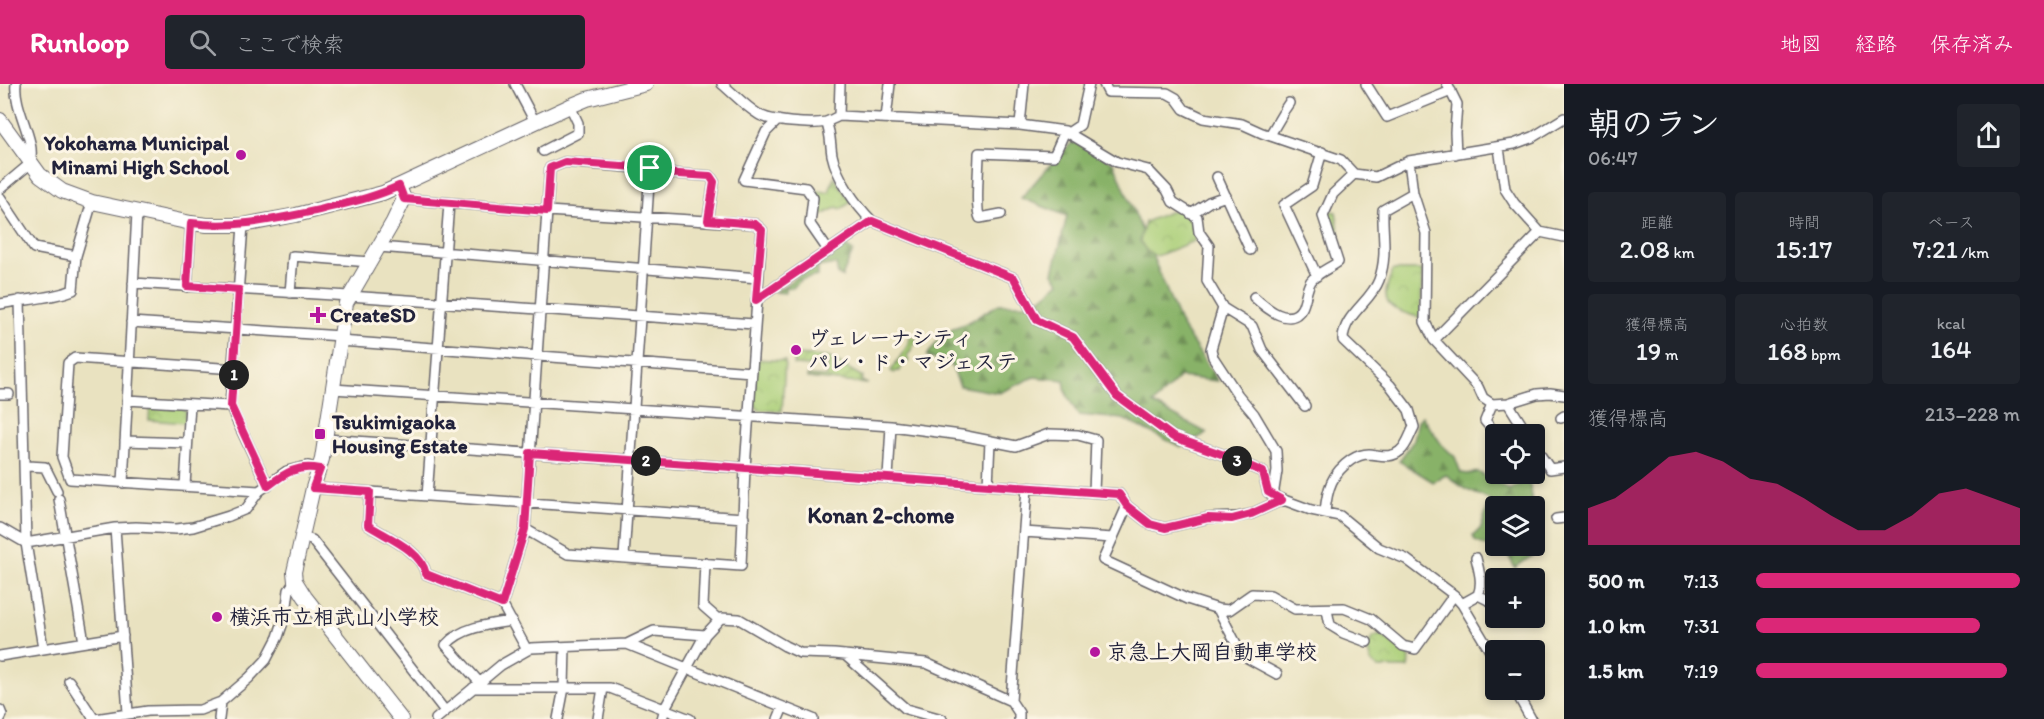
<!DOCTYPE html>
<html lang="ja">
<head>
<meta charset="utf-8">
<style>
  :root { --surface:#171b24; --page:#20242c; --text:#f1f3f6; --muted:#9ea1a6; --accent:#db2777 }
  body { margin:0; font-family:Itim,"Klee One",sans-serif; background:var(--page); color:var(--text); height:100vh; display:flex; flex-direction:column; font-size:22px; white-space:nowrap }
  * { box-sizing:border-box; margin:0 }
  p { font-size:20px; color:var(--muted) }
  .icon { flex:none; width:33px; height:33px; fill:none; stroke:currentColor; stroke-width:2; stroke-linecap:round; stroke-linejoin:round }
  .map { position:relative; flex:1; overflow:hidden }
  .side { display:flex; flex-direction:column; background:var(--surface); width:480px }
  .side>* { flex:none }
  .tools { position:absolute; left:1485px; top:340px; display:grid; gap:12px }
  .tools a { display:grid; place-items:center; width:60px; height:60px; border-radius:6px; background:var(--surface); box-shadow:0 3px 9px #0003; font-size:30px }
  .pin { position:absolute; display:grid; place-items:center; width:51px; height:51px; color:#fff; margin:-26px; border:3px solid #fff; border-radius:50%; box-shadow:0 2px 6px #0007 }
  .km { position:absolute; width:30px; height:30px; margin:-15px; border-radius:50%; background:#222; color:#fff; font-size:16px; line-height:30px; text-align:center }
  .round { display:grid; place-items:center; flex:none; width:63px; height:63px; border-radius:6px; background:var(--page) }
  .headline { display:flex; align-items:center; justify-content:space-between; height:102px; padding:0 24px }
  h1 { font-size:33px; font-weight:600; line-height:45px }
  .metrics { display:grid; grid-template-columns:repeat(3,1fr); gap:9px; height:102px; padding:6px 24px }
  .metrics div { display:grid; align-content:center; border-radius:6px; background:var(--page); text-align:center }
  .metrics b { font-size:26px; font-weight:600 }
  .metrics small { font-size:16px; font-weight:400 }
  .metrics p { font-size:16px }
  .chart { height:168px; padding:12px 24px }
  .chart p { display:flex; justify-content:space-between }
  .chart svg { width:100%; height:108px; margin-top:6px; fill:var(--accent); opacity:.7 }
  ul { padding:0 24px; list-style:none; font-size:20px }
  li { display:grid; grid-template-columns:96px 72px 1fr; align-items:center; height:45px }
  li i { height:15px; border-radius:8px; background:var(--accent) }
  header { display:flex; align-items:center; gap:36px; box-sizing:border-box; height:84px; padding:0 30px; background:var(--accent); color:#fff }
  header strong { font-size:28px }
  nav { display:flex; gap:33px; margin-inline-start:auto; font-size:21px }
  .search { width:420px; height:54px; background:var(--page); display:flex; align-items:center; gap:15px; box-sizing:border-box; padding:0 21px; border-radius:6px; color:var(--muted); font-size:22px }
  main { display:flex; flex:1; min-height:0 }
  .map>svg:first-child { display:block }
</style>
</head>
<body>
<header>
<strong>Runloop</strong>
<div class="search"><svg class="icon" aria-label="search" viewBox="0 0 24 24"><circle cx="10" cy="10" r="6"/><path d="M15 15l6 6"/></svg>ここで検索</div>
<nav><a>地図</a><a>経路</a><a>保存済み</a></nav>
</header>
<main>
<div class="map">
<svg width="1564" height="635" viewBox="0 0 1564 635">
  <defs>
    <pattern id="forest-firs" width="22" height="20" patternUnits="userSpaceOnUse" patternTransform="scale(1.5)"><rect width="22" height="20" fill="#88b268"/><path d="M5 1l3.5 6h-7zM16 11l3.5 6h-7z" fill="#6f9057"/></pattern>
    <pattern id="park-crowns" width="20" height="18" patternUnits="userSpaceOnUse" patternTransform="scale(1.5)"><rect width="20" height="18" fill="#abcf78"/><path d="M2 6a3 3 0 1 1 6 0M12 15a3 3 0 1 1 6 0" fill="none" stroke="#93b169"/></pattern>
    <pattern id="garden-furrows" width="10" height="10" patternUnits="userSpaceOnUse" patternTransform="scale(1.5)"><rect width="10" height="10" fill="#abcf78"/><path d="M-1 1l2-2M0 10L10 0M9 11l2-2" fill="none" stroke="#93b169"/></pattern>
  </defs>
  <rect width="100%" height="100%" fill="#fcf5e5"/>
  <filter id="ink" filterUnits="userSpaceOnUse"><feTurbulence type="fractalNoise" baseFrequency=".0167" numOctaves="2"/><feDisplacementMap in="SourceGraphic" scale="12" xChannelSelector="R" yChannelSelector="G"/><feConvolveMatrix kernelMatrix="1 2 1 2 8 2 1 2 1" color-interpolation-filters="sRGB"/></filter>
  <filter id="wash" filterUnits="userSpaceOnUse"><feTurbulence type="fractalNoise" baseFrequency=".008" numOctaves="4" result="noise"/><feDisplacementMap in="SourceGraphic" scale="24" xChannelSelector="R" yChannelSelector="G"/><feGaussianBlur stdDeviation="1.35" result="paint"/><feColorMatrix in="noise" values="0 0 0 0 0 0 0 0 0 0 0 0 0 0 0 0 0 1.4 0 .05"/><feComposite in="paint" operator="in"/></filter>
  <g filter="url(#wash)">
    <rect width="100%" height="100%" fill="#e9e2c0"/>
    <path fill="url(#forest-firs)" stroke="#556a52" stroke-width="1.5" d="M1076,55L1114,79L1181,241L1218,297L1180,293L1153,320L1207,349L1181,363L1123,335L1078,331L1066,309L1064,296L1034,293L999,309L960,302L950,279L927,272L936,259L954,244L967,239L999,220H1034L1060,198L1053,189L1067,132L1021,114L1055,75Z
      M844,161L853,167L842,193L838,191L836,180L818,183V192L800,196L793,204L786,203L785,209L775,208Z
      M1422,332L1442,361L1455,373L1461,389L1469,390L1478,388L1509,406L1524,398L1530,401L1532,423H1496V462H1534L1535,447L1536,469L1515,484L1508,471L1475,457L1473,452L1481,444L1490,416L1465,405L1446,391L1433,398L1399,377L1414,356L1418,337Z"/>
    <path fill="url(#park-crowns)" stroke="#66785a" stroke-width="1.5" d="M834,93L851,118L841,125L837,123L815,135L817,113L815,107L829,108Z
      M1176,125L1193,137L1196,153L1194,157L1157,172L1148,169L1140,157L1145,138Z
      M1328,127L1336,128L1342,169H1337L1326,133Z
      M1393,186H1422L1421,234C1389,224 1377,223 1393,186Z
      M756,275L785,277L782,327L759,326L754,320Z
      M150,322L183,324L186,328L185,339L149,336Z
      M1380,551L1405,568L1410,569L1408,584H1378L1371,578L1367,564L1372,554Z"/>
    <path fill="url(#garden-furrows)" stroke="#66785a" stroke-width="1.5" d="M911,252L917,256L907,272L909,277L901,281L900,287H896L894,289L891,287L906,264Z
      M795,271L828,273L863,293L861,297L868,300L807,294V292L827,293L828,279L811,277L810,282L794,281Z"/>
  </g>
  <g filter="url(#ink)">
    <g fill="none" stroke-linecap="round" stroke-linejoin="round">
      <defs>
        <path id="street" d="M16,0C13,24 37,58 30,77
          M515,0L535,38
          M722,0C734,10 745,22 758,30C770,38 812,41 826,38C831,36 835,34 839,32L1020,41L1024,0
          M1104,0L1108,8L1167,9L1176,14L1184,25L1203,34L1242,40L1262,49L1341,76L1354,90L1376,93L1409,77L1514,60L1533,53L1564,34
          M1366,0L1387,33L1451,7
          M1447,0L1457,20L1455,48L1456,70
          M1285,25L1289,19
          M839,32L840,0
          M886,34L890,0
          M778,36L766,48L744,96L806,104L813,114L810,140L828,166
          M826,38C831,49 830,59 832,71C837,94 855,120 872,137L1014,194L1037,236L1073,253L1117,312L1173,353L1224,371L1263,388L1268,408L1273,412L1311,426L1340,432L1379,464L1406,475L1454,511L1462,520L1496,577
          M1020,41L1065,47L1117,78L1148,86L1167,106L1173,118L1197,133L1199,148L1209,162L1207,197L1223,224L1252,242L1262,266L1305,322
          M1068,49L1080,41L1089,0
          M1270,51L1283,29
          M1499,64L1505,105L1514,119L1540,148L1564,153
          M543,67L578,49V39L570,22
          M1409,77L1413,109L1426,149L1425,238L1434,256L1478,303L1483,314L1492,320L1508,319L1537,310L1550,309L1564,311
          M1217,93L1250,166
          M0,105L31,79
          M0,113L34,164L76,172
          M404,115L547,127L755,140L762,146L745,384L741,482L568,470L525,445
          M1001,130L980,134C975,126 979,83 979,69L1054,72L1065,47
          M1191,130L1209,118L1226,112
          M243,141L230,322L268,402
          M379,163L758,194
          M1317,192L1284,121L1312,102L1322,68
          M133,199L349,212L754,240
          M187,203L191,139
          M290,209L293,172L370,178
          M1254,213C1265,223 1290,245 1302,224C1306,216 1306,205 1311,197C1317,189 1330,184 1338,178L1323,132L1333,110L1354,90
          M20,216L26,459L43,564
          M756,216L872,137
          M0,220C25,215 50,215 73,206L76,172L92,118
          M1223,224L1211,265L1213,273L1238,311L1254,330L1276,367L1277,387L1273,412
          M131,238L341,252
          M1434,256L1540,148
          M340,257L752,288
          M235,285L75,274L68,279L62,373L70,395L259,407
          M333,305L891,342L961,351L1016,362L1049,350L1078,351L1096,356L1094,408
          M0,310H9
          M127,316L230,322
          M1508,319L1528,351
          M1492,320L1485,337L1497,351
          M1561,334L1564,332
          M326,355L1119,410L1127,422L1150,440L1165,444L1208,434L1237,433L1251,430L1282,416
          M125,357L187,359
          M1534,362L1550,385L1564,383
          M28,382L45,383L57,407
          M888,394L891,342
          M123,399L137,128
          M988,401L990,357
          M185,402L190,320
          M313,404L744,434
          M370,408L368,441C388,454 421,466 426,490L502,520
          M427,412L449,119
          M59,415L84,558
          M1127,422L1103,476L1187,515L1218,525
          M1325,428C1327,405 1332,389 1351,376C1357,372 1362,370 1369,370C1380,371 1391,375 1400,367C1407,362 1410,350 1414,343L1409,326L1390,301L1343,256C1343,231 1371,218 1379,196C1388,171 1382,151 1383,126L1413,109
          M1556,435L1564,434
          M0,444L26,459L115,444L136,443L176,445L193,443L229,432L246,425L259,407L287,387L308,382L320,385
          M115,444L128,629
          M1024,448L1113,454
          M302,453L312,456L445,627
          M624,473L650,85
          M1476,474C1479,487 1483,499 1478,511
          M705,479L703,522L719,536
          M1462,520L1478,511L1490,517
          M1327,526L1330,541L1343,549L1367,558
          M627,560L654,547L705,551
          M527,566L502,520L525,445L550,84L565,78L650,85L663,89L710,92L714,98L708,136
          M845,571L906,625L942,635
          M0,572L123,552
          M1277,590L1242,571L1218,525L1229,526L1252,510L1270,511L1295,525L1344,524L1371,535L1403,562L1415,565L1454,511
          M69,597L94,635
          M480,599L446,561C461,543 490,540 512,537
          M473,604H610L690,635
          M1515,606L1531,635
          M1011,617L1027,404
          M0,626L2,631L0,635
          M95,635L148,627L200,626L221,618L249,594L266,576L278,553L286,529L289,506L295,497
          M219,635L221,618
          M436,635L501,581L531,564L627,560L813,635
          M558,635L564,604L565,563
          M598,635L603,604
          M662,635L665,624L705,551L721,534L739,535L785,562L800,569L834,570L926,579L1011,617L1019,629V635
          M778,635L783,623"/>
        <path id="secondary" d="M0,36L40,91L62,107L92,118L191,139L207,141H243L296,131L383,109L570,22L587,15L646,0
          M399,102L404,115L393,138L346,219L322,375L313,404L294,488L295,497L305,513L401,635"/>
      </defs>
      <use href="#street" stroke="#68656a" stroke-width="12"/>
      <use href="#secondary" stroke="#68656a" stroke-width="16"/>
      <use href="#street" stroke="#fff" stroke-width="9"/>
      <use href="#secondary" stroke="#fff" stroke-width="14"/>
    </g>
  </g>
  <g fill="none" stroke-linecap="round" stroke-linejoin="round" filter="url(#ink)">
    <defs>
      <path id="route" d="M565,78L650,84L663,89L710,92L714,98L708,136L755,140L762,146L756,216L872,137L1014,194L1037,236L1073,253L1117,312L1173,353L1224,371L1263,388L1268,408L1282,416L1251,430L1232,435L1208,434L1165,444L1150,440L1127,422L1119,410L530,369L525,445L502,520L426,490C421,466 388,454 368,441L370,408L313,404L320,385C298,380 285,389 268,402L231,322L239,206L187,202L191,139C235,145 276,135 319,126C347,119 373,114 399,102L404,115L547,127L550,84Z"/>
    </defs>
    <use href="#route" stroke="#fff" stroke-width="12"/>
    <use href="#route" stroke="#db2777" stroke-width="8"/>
  </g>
  <g fill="#b5179e" stroke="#fcf5e5" stroke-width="2">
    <circle cx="241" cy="71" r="6"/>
    <path d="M315 222h6v6h6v6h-6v6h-6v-6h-6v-6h6z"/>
    <circle cx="796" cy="266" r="6"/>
    <rect x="314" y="344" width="12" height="12" rx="3"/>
    <circle cx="217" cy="533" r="6"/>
    <circle cx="1095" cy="568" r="6"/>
  </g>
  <g text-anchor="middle" stroke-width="6" stroke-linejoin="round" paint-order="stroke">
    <g font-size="21" font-weight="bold" fill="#22223b" stroke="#fcf5e5" text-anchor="start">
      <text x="229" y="66" text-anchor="end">Yokohama Municipal<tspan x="229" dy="24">Minami High School</tspan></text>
      <text x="330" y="238">CreateSD</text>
      <text x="808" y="261">ヴェレーナシティ<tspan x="808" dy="24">パレ・ド・マジェステ</tspan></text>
      <text x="332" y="345">Tsukimigaoka<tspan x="332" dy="24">Housing Estate</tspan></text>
      <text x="229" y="540">横浜市立相武山小学校</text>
      <text x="1107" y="575">京急上大岡自動車学校</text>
    </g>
    <g font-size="22" font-weight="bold" fill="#22223b" stroke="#fcf5e5">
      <text x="881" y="439">Konan 2-chome</text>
    </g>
  </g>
</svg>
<div class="tools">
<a><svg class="icon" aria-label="locate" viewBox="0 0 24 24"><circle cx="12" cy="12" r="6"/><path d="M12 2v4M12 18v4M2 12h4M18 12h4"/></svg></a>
<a><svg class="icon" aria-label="layers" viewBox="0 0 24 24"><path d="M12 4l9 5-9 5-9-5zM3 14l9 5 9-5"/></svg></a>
<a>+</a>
<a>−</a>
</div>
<div class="pin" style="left:650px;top:84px;background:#1e9e55"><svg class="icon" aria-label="arrive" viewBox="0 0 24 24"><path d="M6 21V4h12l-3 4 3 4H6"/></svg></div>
<b class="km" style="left:234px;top:291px">1</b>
<b class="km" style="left:646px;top:377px">2</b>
<b class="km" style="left:1237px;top:377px">3</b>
</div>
<section class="side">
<div class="headline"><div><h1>朝のラン</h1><p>06:47</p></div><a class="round"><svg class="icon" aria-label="share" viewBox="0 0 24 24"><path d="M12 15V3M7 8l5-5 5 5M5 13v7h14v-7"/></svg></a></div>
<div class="metrics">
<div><p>距離</p><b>2.08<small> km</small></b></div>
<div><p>時間</p><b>15:17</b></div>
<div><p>ペース</p><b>7:21<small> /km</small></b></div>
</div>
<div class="metrics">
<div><p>獲得標高</p><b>19<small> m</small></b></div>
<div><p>心拍数</p><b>168<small> bpm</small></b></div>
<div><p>kcal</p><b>164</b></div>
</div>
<div class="chart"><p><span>獲得標高</span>213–228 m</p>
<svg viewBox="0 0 160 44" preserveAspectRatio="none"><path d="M0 44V29L10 25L20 17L30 8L40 6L50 10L60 17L70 19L80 25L90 32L100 38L110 38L120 32L130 23L140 21L150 25L160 29V44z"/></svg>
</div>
<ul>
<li><b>500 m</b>7:13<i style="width:100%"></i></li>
<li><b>1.0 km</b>7:31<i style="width:85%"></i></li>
<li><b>1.5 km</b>7:19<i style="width:95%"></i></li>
</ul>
</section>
</main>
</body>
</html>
